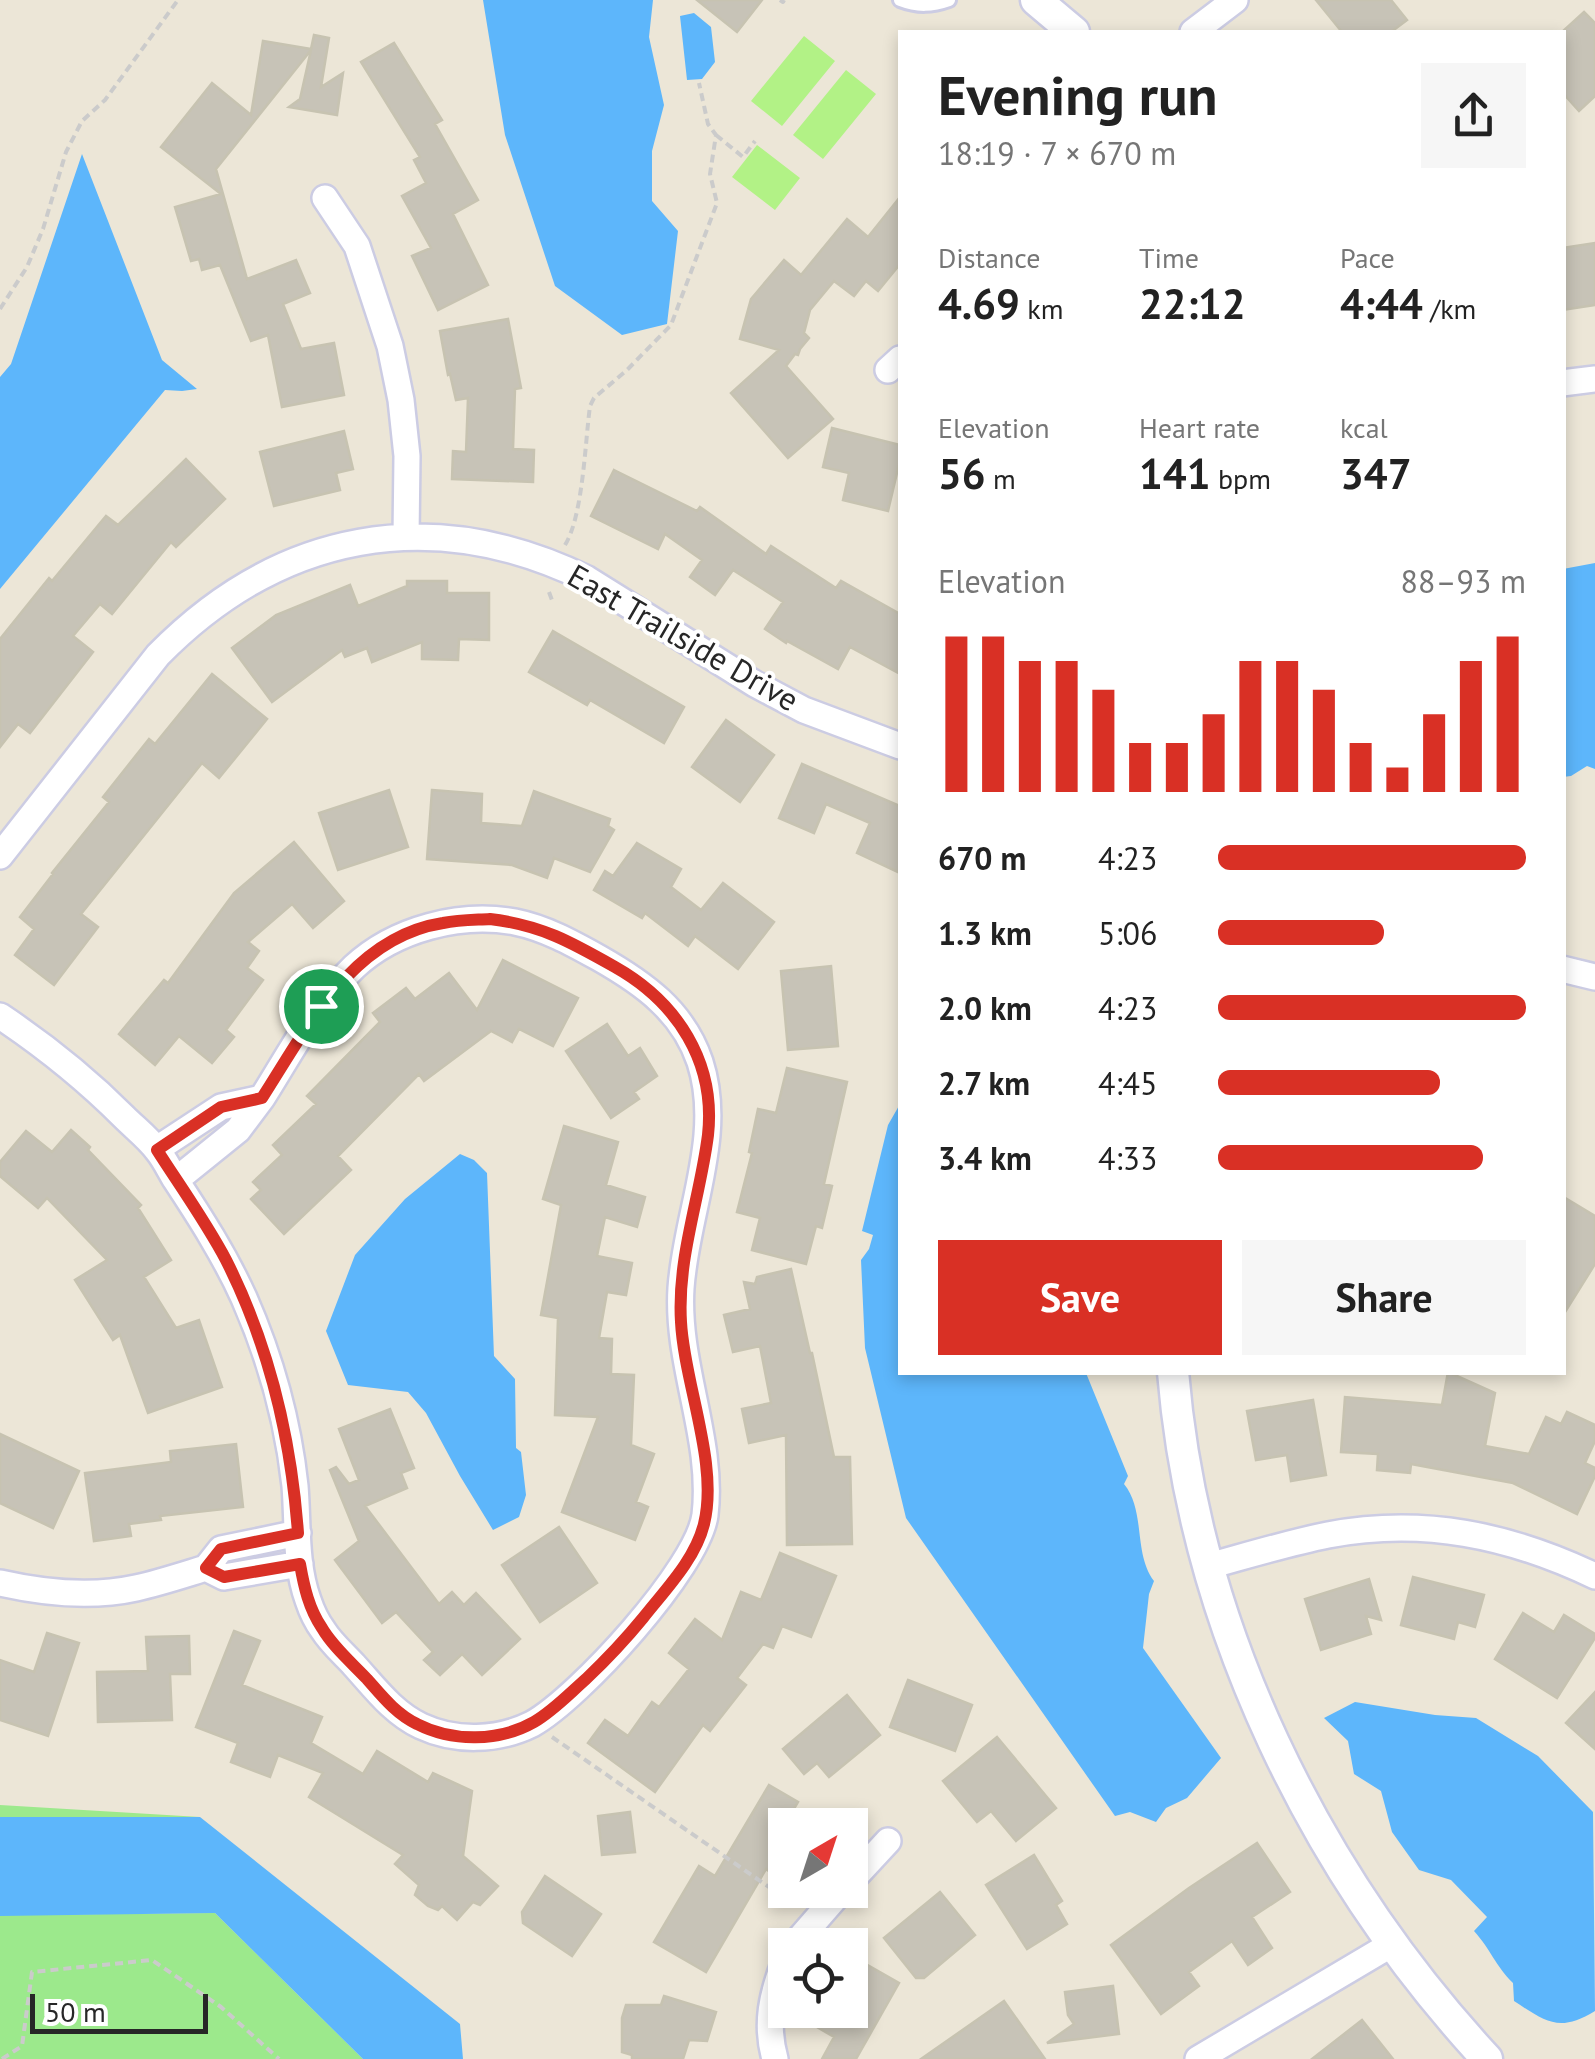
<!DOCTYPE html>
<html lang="en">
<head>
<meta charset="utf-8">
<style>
  :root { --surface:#fff; --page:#f6f6f6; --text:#222; --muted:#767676; --accent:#d93025 }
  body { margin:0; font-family:"PT Sans",sans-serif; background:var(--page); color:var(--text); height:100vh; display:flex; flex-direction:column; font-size:38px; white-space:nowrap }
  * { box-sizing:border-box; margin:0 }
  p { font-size:32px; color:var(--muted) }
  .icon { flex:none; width:55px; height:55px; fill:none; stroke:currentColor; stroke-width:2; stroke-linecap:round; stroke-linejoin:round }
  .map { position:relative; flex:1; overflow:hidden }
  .sheet { position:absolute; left:898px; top:30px; width:668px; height:1345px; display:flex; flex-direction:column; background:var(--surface); border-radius:0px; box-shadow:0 5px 15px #0003 }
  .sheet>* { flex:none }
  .needle { width:65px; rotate:39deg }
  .buttons { position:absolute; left:768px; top:1808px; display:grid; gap:20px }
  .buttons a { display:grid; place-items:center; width:100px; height:100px; border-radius:0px; background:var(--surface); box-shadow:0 5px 15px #0003; font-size:50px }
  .scale { position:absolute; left:30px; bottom:25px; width:178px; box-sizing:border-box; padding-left:10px; border:5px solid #272727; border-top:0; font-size:28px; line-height:35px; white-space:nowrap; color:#272727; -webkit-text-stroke:8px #fff; paint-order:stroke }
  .pin { position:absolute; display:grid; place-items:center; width:85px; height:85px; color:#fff; margin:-42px; border:5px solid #fff; border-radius:50%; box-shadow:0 2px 10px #0007 }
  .round { display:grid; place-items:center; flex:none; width:105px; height:105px; border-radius:0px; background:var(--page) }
  .summary { display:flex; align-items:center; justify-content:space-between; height:170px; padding:0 40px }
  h1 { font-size:55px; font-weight:600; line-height:75px }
  .stats { display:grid; grid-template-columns:repeat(3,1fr); gap:15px; height:170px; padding:10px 40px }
  .stats div { display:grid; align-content:center }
  .stats b { font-size:42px; font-weight:600 }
  .stats small { font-size:28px; font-weight:400 }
  .stats p { font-size:28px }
  .chart { height:280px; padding:20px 40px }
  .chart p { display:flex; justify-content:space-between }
  .chart svg { width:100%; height:180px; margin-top:10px; stroke:var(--accent); stroke-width:6 }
  .action { display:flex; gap:20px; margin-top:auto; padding:20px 40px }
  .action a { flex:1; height:115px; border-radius:0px; background:var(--accent); color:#fff; font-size:40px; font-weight:600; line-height:115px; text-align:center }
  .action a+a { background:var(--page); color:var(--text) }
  ul { padding:0 40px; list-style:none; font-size:32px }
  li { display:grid; grid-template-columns:160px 120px 1fr; align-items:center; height:75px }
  li i { height:25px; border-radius:12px; background:var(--accent) }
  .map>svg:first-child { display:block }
</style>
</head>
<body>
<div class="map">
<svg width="1595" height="2059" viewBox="0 0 1595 2059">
  <rect width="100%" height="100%" fill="#ece6d7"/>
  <path fill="#9ce98c" d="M0,1805L200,1817H0Z
    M215,1913L363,2059H0V1915Z"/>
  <path fill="#b2f286" d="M804,36L835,61L782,126L751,101Z
    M846,70L876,94L823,159L793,135Z
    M757,145L800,178L775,210L732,177Z"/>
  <path fill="#5db6fb" d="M483,0H653L649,37L664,105L652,151V201L678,231L667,324L622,335L555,286L505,135Z
    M694,13L711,27L715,62L702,79L687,80L680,16Z
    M82,154L162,360L197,389L182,391L165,390L0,589V377L11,364Z
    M1595,563V769L1587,766L1571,776L1563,777V569Z
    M900,1104V1372L1086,1373L1128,1476L1124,1484C1146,1511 1133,1553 1154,1581L1149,1594L1143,1648L1221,1758L1187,1798L1166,1808L1156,1822L1130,1812L1115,1816L906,1518L865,1348L861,1260L869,1249L873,1235L862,1231L888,1125Z
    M460,1154L474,1160L487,1173L494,1356L515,1379L516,1448L521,1452L526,1495L519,1517L493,1530L460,1476L426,1413L408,1392L348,1385L326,1331L355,1255L405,1199Z
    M1355,1702L1435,1715L1476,1718L1538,1756L1593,1812L1595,2011C1559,2033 1546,2022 1514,2001L1513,1983C1495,1965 1491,1950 1474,1931L1487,1917L1451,1880L1419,1870L1392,1832L1381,1791L1354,1774L1348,1741L1324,1718Z
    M0,1817H200L460,2024L463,2059H363L215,1913L0,1916Z"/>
  <path fill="#c7c3b7" stroke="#c7c3b1" stroke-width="2.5" d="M697,0H762L737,32Z
    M1316,0H1391L1407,20L1391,32H1342Z
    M1584,12L1595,23V96L1579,111L1562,92V32Z
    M314,35L329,38L321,87L343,73L337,115L289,107L300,99L311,50L216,169L247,279L296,260L310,293L283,304L301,349L334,343L344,395L282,407L268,335L251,341L220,265L202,270L199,259L191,261L175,207L221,194L161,147L212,83L251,115L263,41L311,49Z
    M394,43L442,120L435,124L478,200L453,214L488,285L438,310L412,256L431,248L402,196L426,183L414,160L420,157L361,62Z
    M900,197V264L878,291L866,281L854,296L834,281L810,310L804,333L809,338L800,349L798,355L795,354L786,366L833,419L788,458L731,393L779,350L740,339L751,299L784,260L801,275L847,219L868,237Z
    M1595,243V305L1562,310V248Z
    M508,319L521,388L515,389L513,449L534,450L533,482L452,479L453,451L466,452L468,398L456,400L450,374L448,375L440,331Z
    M832,428L900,445V460L888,511L843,500L849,473L823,467Z
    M344,431L353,469L336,473L340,490L274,506L260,452Z
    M186,459L225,499L176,547L171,542L112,614L100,604L73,636L93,652L30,733L18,724L0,747V639L49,578L52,581L106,516L118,525Z
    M614,470L697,511L700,507L766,554L771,546L836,588L841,581L900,614V674L850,647L838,669L787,641L786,643L765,629L783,602L733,570L715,595L690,577L702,560L665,534L658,549L591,516Z
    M407,581H447V593H489V640L459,639L458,660L422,659V642L372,662L367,648L345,657L342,650L272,702L232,648L276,615L350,585L358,606L407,586Z
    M553,631L684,707L664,743L590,700L587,705L529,672Z
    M212,674L267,719L219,778L202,763L81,914L98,927L54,985L15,955L34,929L20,917L53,874L52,873L109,802L103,797L149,739L155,744Z
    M726,720L774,755L740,802L692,767Z
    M802,764L900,806V873L857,853L870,823L826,804L814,833L779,818Z
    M389,790L408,847L338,870L319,813Z
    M432,790L482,794L481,823L522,826L534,791L610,819L608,826L614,830L590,872L554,858L547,878L512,865L427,859Z
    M294,842L344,901L313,928L292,904L248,942L259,951L247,968L263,980L226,1030L234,1037L212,1063L179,1036L155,1065L119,1034L164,980L168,983L234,893Z
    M637,843L681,869L671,887L701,910L723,883L774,922L738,969L695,936L688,946L645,913L642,918L594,890L605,871L613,876Z
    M503,960L578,998L553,1046L519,1029L512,1042L491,1031L424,1081L419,1074L338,1156L351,1170L284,1234L251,1199L261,1190L253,1182L282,1155L273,1145L316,1104L307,1096L380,1022L373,1013L406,988L415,999L449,973L477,1010Z
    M831,966L838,1046L788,1050L781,971Z
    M607,1024L628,1056L640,1048L657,1076L634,1092L639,1099L611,1118L566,1051Z
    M787,1068L847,1082L824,1184L832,1186L822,1228L816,1226L806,1264L752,1250L760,1218L737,1212L752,1153L749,1152L758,1109L776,1113Z
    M564,1126L618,1142L606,1185L645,1197L637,1227L605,1217L597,1256L632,1263L626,1295L607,1292L599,1338L612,1339L611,1374L634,1375L631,1445L654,1454L636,1502L648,1507L635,1540L562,1512L598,1417L555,1415L558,1318L541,1315L561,1205L543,1199Z
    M71,1130L90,1147L88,1150L141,1205L138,1208L171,1260L144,1277L176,1328L199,1320L222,1387L148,1413L120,1335L113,1340L75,1280L107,1260L47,1198L38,1208L0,1176V1162L26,1131L52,1152Z
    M1562,1196L1595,1216V1264L1562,1317Z
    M791,1269L810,1353H812L834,1457H850L852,1544L787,1545L786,1435L749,1443L742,1409L771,1403L760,1346L733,1352L724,1315L750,1309L744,1282L755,1284L757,1277Z
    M1448,1372L1495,1393L1485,1446L1529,1454L1546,1417L1561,1424L1567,1412L1595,1425V1441L1585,1463L1595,1468V1476L1577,1514L1513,1483L1411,1464L1410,1473L1377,1470L1378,1454L1341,1452L1345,1397L1442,1405Z
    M1313,1400L1326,1475L1291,1481L1287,1455L1256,1460L1247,1411Z
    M390,1409L414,1468L401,1473L407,1488L365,1506L439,1604L452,1592L464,1605L476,1593L520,1639L482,1675L462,1654L440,1675L424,1660L433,1652L396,1612L382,1623L335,1560L359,1541L330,1470L336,1467L349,1484L359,1480L339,1429Z
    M0,1434L79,1471L53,1528L0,1503Z
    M236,1444L243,1507L160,1516L161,1520L129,1524L131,1536L94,1541L85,1473L171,1462L170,1451Z
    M559,1527L597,1583L540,1622L502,1565Z
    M780,1553L836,1576L811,1637L782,1626L773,1648L763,1644L737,1678L746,1685L710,1731L703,1725L655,1792L588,1743L605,1720L628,1736L652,1702L659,1707L689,1669L669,1653L695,1619L722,1640L741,1592L761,1600Z
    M1413,1577L1484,1595L1475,1627L1458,1622L1454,1639L1401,1625Z
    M1369,1579L1381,1620L1366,1616L1371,1634L1321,1650L1305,1599Z
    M1523,1613L1554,1632L1564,1615L1595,1634V1638L1557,1698L1495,1659Z
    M234,1631L260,1641L242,1685L322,1717L311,1743L363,1774L377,1751L428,1782L433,1773L472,1791L463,1856L498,1886L480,1905L473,1902L457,1920L442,1906L438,1910L428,1906L415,1895L419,1885L395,1864L403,1855L309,1797L323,1773L278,1755L270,1777L231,1762L238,1743L196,1727Z
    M47,1633L79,1643L48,1736L0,1720V1660L34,1672Z
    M189,1636L190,1674H170L172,1720L98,1722L97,1672L148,1671L146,1637Z
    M908,1680L972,1705L955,1751L890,1727Z
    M1595,1692V1749L1566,1723Z
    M847,1695L880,1735L829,1777L817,1763L804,1774L783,1749Z
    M997,1737L1056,1808L1016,1841L991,1811L977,1822L943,1781Z
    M769,1785L798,1802L785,1824V1847L770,1872L766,1869L706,1972L654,1942L699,1866L715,1876Z
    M630,1812L635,1852L602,1855L598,1816Z
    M1257,1843L1290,1892L1252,1917L1272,1948L1248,1965L1232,1941L1189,1972L1199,1986L1161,2014L1111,1945L1189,1888Z
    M1034,1855L1062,1901L1056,1905L1067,1924L1027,1949L986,1885Z
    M545,1876L601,1914L572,1956L523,1923L522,1912Z
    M940,1892L975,1935L924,1978H916L884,1938Z
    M850,1955L899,1983L856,2059H822L834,2037L788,2010H850Z
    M1113,1986L1119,2034L1047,2043L1074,2024L1068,2015L1065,1992Z
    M664,1996L716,2012L707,2041L689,2040L683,2059H632V2055L622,2052V2018L626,2005H661Z
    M1004,2001L1045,2059H921Z
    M1362,2020L1393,2059H1312Z"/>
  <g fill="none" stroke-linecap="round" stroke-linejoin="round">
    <defs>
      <path id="service" d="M900,0C918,7 932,6 949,0"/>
      <path id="minor" d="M1193,32L1235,0
        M325,198L357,246L390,346L401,400L407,456L406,537
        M888,370L900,359
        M1562,383L1595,379
        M0,856L158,655C279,532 431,503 587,579L755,684L804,710L900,746
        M1562,969L1595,977
        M0,1016C45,1046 86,1079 124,1117C135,1128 148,1138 157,1150C164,1158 169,1169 175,1179C200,1217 225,1256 244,1298C270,1357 288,1421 295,1486C298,1523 295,1564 308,1600C311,1609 317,1622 323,1630C331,1643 344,1654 354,1665C374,1687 393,1713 421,1726C455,1742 498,1741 532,1724C579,1698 698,1568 705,1515C714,1439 676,1365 681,1288C686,1213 724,1136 700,1062C683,1011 643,983 599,958C572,943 545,928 515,922C460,912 395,929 354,967C316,1003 290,1054 262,1098
        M157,1149L221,1107L262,1098L238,1130L176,1180
        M298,1533L221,1549L206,1568L224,1577L300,1564
        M1209,1566C1249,1555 1288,1543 1328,1535C1423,1517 1509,1535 1595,1576
        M0,1583C44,1593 91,1598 136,1588C159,1583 183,1575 206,1568
        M850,1882L888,1841
        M794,1945L842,1890
        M775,2059C765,2024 772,1994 785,1961
        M1198,2059L1392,1944"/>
      <path id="tertiary" d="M1036,0L1074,32
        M1173,1372C1194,1627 1315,1873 1487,2059"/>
    </defs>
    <use href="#service" stroke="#cccce3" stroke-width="18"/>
    <use href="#minor" stroke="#cccce3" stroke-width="30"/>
    <use href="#tertiary" stroke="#cccce3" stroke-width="35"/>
    <path stroke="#cbcbcb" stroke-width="4" stroke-dasharray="8 5" stroke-linecap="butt" d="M780,0L783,2L784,0
      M716,135L743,157L755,141
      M0,309L27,267L43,229L66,152L82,121L105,100L178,0
      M565,545C583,516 585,443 590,406L594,398L627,370L671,325L717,203L710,174L716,135L708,124L699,83
      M549,592L553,603
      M552,1737L792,1903
      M2,2059L22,2046L32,1972L152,1960L221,2007L279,2059"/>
    <use href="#service" stroke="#fff" stroke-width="12"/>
    <use href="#minor" stroke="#fff" stroke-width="25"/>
    <use href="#tertiary" stroke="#fff" stroke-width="30"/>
  </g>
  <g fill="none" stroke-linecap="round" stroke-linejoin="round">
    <defs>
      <path id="route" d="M490,919C541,925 571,942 615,967C677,1002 716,1062 708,1135C700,1198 677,1258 681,1322C684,1383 719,1464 704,1524C695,1560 665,1590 643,1618C625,1640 606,1660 586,1679C569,1694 553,1711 534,1722C499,1742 452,1742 417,1724C396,1714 382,1696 367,1679C352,1663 333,1647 322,1628C309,1609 304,1587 300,1564L224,1577L206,1568L221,1549L298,1533C291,1437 270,1347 226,1260C206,1222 180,1186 157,1150L221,1107L262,1098C307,1028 352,937 443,923C459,920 474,920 490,919Z"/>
    </defs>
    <use href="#route" stroke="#fff" stroke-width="20"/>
    <use href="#route" stroke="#d93025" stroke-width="12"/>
  </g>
  <g text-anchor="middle" stroke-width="8" stroke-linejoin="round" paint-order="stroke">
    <g font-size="32" fill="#272727" stroke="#fff">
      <text transform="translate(683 638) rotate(30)" y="11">East Trailside Drive</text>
    </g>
  </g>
</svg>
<div class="buttons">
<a><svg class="needle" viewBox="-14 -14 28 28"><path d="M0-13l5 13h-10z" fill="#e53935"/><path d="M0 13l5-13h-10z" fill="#767676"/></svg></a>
<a><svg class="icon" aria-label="locate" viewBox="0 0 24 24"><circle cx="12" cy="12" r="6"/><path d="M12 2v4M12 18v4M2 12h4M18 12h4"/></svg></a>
</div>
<div class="scale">50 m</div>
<div class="pin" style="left:321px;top:1006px;background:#1e9e55"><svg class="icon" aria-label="arrive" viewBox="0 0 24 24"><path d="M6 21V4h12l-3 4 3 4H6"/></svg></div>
<section class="sheet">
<div class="summary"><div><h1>Evening run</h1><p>18:19 · 7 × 670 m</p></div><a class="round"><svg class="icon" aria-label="share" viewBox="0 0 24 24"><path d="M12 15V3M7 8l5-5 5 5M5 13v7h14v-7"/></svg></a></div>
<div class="stats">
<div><p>Distance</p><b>4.69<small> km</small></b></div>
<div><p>Time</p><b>22:12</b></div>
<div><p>Pace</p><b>4:44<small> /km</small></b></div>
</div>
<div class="stats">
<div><p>Elevation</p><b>56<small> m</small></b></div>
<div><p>Heart rate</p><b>141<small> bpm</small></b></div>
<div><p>kcal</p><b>347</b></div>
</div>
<div class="chart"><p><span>Elevation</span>88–93 m</p>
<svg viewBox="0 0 160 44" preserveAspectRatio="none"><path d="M5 44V6M15 44V6M25 44V12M35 44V12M45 44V19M55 44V32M65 44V32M75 44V25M85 44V12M95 44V12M105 44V19M115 44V32M125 44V38M135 44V25M145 44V12M155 44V6"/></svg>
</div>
<ul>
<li><b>670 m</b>4:23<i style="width:100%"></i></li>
<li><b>1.3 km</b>5:06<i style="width:54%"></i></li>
<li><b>2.0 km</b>4:23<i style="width:100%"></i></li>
<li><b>2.7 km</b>4:45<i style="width:72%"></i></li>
<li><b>3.4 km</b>4:33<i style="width:86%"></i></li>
</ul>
<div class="action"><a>Save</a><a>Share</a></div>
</section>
</div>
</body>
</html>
